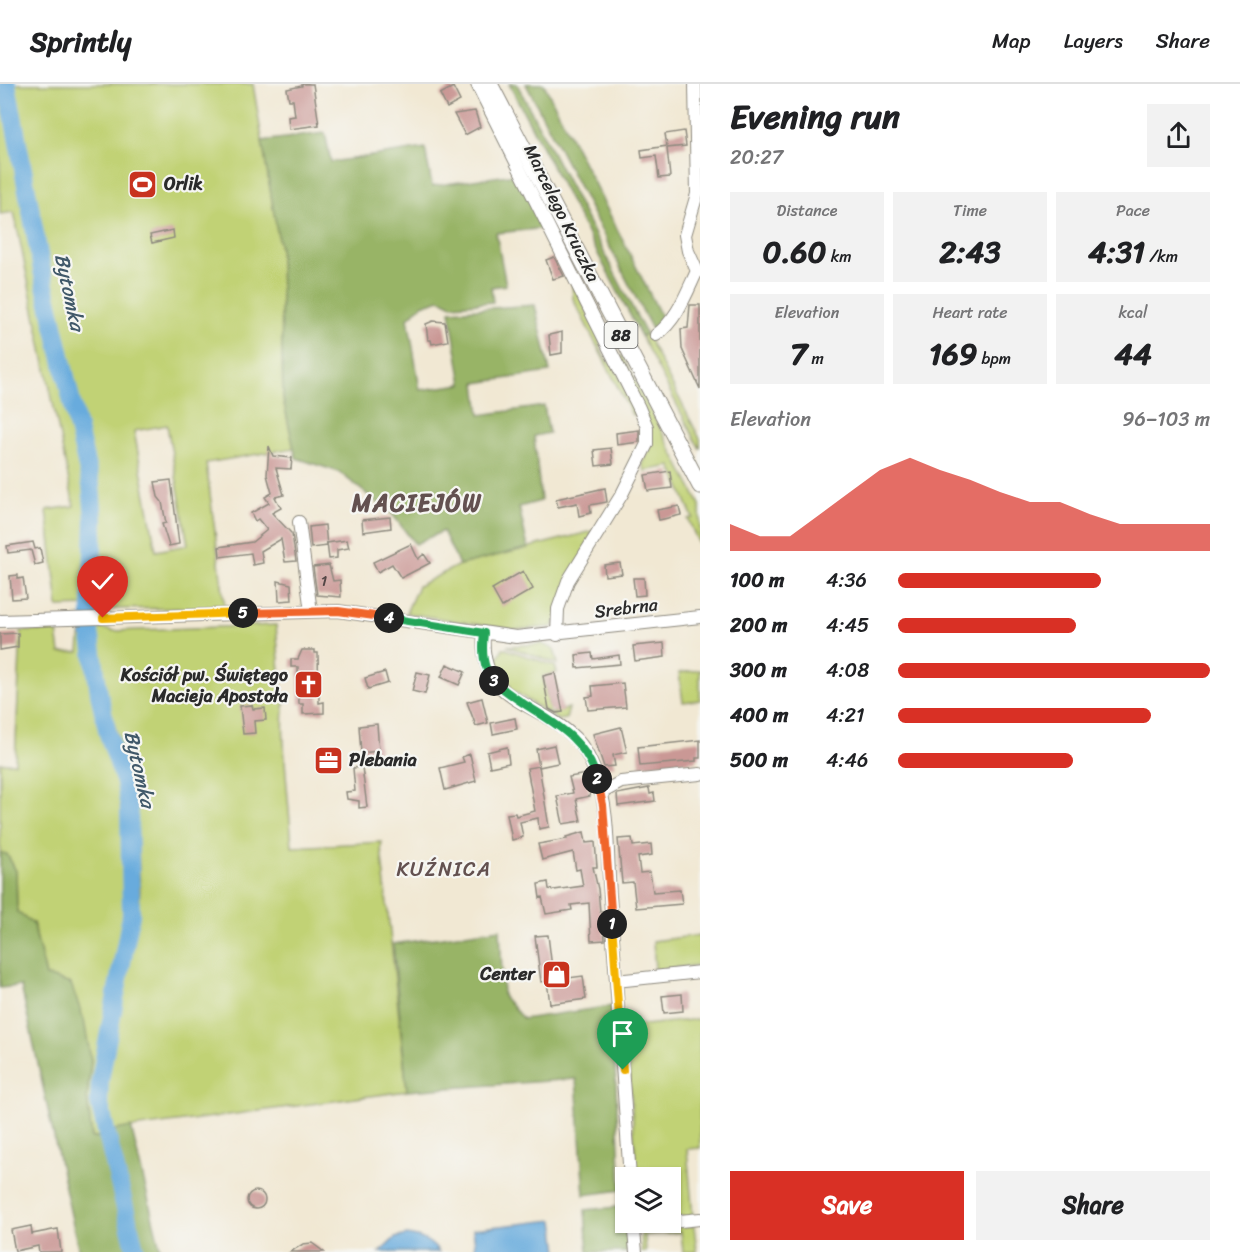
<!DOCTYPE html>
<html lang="en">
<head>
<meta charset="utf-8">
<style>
  :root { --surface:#fff; --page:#f2f2f2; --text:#202124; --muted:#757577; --line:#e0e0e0; --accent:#d93025 }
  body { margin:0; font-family:Sriracha,sans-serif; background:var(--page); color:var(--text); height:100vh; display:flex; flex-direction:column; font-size:22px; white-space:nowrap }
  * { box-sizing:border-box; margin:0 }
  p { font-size:20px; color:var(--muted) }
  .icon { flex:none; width:33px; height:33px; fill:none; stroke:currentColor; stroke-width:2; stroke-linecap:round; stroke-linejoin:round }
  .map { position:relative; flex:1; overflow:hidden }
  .details { display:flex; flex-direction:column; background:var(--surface); width:540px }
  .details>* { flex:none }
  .controls { position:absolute; left:615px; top:1083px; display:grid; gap:12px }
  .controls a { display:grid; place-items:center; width:66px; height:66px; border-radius:0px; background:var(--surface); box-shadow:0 2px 4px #0004; font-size:30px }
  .pin { position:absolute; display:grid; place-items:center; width:51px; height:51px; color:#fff; margin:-62px -26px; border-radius:50% 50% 50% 0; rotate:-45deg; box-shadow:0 0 6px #0007 }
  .pin .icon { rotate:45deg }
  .km { position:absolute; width:30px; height:30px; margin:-15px; border-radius:50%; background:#222; color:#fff; font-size:16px; line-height:30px; text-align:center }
  .round { display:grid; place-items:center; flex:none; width:63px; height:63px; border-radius:0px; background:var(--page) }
  .summary { display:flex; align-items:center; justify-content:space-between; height:102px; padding:0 30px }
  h1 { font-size:33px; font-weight:700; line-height:45px }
  .stats { display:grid; grid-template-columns:repeat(3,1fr); gap:9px; height:102px; padding:6px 30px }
  .stats div { display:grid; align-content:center; border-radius:0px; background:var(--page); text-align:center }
  .stats b { font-size:30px; font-weight:700 }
  .stats small { font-size:16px; font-weight:400 }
  .stats p { font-size:16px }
  .chart { height:168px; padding:12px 30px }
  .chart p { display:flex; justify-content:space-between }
  .chart svg { width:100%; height:108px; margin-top:6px; fill:var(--accent); opacity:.7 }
  .cta { display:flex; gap:12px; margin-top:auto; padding:12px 30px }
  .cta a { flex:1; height:69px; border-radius:0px; background:var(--accent); color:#fff; font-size:24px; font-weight:700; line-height:69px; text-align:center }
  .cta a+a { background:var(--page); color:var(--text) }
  ul { padding:0 30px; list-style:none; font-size:20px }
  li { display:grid; grid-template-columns:96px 72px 1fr; align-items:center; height:45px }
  li i { height:15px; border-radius:8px; background:var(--accent) }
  header { display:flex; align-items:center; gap:36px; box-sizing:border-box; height:84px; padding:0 30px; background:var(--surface); border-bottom:2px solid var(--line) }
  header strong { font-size:28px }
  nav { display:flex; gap:33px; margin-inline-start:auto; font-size:21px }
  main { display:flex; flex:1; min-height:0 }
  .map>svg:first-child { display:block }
</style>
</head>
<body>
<header>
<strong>Sprintly</strong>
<nav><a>Map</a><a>Layers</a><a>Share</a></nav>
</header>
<main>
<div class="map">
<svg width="700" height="1168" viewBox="0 0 700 1168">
  <rect width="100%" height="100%" fill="#f6f6f2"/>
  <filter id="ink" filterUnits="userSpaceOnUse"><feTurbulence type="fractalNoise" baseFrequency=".0167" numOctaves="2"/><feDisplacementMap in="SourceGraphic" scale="12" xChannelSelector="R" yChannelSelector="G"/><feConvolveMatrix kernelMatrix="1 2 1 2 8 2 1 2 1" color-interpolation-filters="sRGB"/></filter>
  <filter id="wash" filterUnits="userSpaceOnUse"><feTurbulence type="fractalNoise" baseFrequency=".008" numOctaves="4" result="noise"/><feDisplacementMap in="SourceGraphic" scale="24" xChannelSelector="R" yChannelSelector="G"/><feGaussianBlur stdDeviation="1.35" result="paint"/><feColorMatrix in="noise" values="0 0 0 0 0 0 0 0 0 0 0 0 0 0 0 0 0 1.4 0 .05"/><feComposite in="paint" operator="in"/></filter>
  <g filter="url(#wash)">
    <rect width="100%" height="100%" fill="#f1e8d3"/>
    <path fill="#c1d274" stroke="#767e50" stroke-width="1.5" fill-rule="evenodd" d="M0,0H2L48,241L84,393L89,440L86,522L58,523L47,426L74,422L14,128L0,130Z
      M12,0H253L280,165L283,315L294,364L206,379L225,524L98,525V411L50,200ZM167,341L188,461L156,467L134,347Z
      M572,196L599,253C600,264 603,276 614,281L637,329L632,331L573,215Z
      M646,250L700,355V365L641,252Z
      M622,271L700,421V463L688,435L693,434L671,382L645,387L642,380L650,361L619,278Z
      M593,447L553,543L513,546L406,529L418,502L459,481Z
      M276,541L282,610L286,615C278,630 291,739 292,763L382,758L381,764L407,1007L110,1047L104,1002L133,862L140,808L136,718L99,585L95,543L113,547Z
      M84,544L94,612L118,697L125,772L123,847L93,1005L101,1052L92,1054L87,1013L91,976L71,900L46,892L33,839L17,828L16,787L7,771L0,769V679H15L21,547H57L60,569L79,568L81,545Z
      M542,560L554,565L558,580L507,562Z
      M503,564L555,582L557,589L543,592L550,630L569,624L566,635L558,636L509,604L511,601L496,586V577Z
      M700,586V616L683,618L679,589Z
      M700,851V881L655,886L653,857Z
      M700,935V1064L687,1065L693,1133L671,1134L670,1094L637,1093L626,943Z
      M694,1142L697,1168H683L681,1148L645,1151L646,1168H642L641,1150L645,1147Z"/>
    <path fill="#98b466" stroke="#627048" stroke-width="1.5" d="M509,0H517L646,250L641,252Z
      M526,0H544L664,238L653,247Z
      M325,49L331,78L425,64L432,102L515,90L546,144L496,149L506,201L491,203L493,218L452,221L440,215L422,221L408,234L420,306L462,300L450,227L535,221L550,288L476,299L480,331L544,322L549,349L534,352L541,417L519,423L528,464L459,481L443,447L415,460L393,431L339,388L296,374L283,315L280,165L262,57Z
      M0,769L7,770L16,787L17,828L33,839L46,892L71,900L84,936L91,976L87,1013L92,1054L101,1052L131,1168H79L21,902L0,904Z
      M500,845L503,912L523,935L612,922L621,1106L584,1111L576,995L407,1007L393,860Z
      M131,1043L160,1164L142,1167L129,1127L110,1047Z
      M617,1123L625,1128L629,1168H588L585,1126Z"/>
    <path fill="#68abdd" stroke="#4a6b84" stroke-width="1.5" d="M554,1136L558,1168H476L473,1145Z
      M407,1151C422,1153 430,1157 439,1168H380L395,1154Z"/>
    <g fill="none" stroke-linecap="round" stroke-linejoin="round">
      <path stroke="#68abdd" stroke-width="18" d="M7,0L45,202L91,401L94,436L90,547L99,609L108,650L125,699L129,724L131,831L100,996L99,1018L136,1168"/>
    </g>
    <g id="blocks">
      <path fill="#ca9895" d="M302,0H313L319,41L289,45L288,33L295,32L293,16H289L287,5L302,2Z
        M453,3L460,17L447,24L440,10Z
        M475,27L480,43L465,51L454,30Z
        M684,47L686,62L667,64L670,93L659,94L656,72L642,74L641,66L667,62L665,50Z
        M173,146L174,154L152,159L150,151Z
        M554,173L564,192L553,195L546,176Z
        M690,221H700V305L682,265L681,245L688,244Z
        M433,237L445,238L448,257L432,260L431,256H428L426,240Z
        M562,248V269L551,271L549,251Z
        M639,346V358L617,361L616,349Z
        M269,362L273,372L292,374L291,385L276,384L284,411L275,413L281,424L272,429L292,450L296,477L285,478L281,455L261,467L263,479L253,481L251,469L220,473L219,463L252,458L267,446L258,435L255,437L251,429L269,419L265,413L272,409L267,391Z
        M611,364L613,380L596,382L594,366Z
        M670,387L672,404L648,407L645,391Z
        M171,396L179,460L169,462L162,440L166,439L162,418L158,413L155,398Z
        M605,404L607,418L590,421L591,429L579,432L577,419L558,423L556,415Z
        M679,422L681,431L659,436L657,426Z
        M390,433L391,444L363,448L362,436Z
        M325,441L327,462L311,464L309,443Z
        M347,456L349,464L337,466V474L329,475L327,459Z
        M33,458L35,465L40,464L43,479L35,481L31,466L8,469L7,462Z
        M411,460L418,475L424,470L430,479L401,494L392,480L378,488L373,478Z
        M620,479L622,490L605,492L604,481Z
        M329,481L333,497L340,496L341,513L317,511L313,483Z
        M523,487L533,505L502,523L492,505Z
        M18,491V495L23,494L26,514L12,515L10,492Z
        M633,494H644L645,511L635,512Z
        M278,497L291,500L292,516L279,517Z
        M18,549V563L0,566V550Z
        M664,559L665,573L635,577L633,562Z
        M302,566H315V569H318L319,619L324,618V629L303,630V620H299L298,583H291V575H298Z
        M592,569L593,575L619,571L620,580L577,584L576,571Z
        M447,580L465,588L459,601L441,593Z
        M385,588L388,599L368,605L365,594Z
        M417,588L430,591L425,610L412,607Z
        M555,589L563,628L556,629L549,625L543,592Z
        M623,599L626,623L588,626L586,613L593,612L592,602Z
        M482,614L488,639L476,642L467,618Z
        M252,621L253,625L265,624L266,636L254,637L255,649L243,650L240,622Z
        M515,634L517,645L493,650L491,639Z
        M377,640L379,667L361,669L359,642Z
        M621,643L627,668L613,671L615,682L604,683L593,650Z
        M700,656V674H696V677L640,682L638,663Z
        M554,661L558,679L539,683L536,665Z
        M507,663L509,679L490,683L487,668Z
        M470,670L476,697L445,706L440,684L464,678L462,673Z
        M539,682L549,743L539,745L538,734L520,738L523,753L512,756L507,730L515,729L516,732L535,727L527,684Z
        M362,683L367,723L359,724V717L347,715L346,708L355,707L353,684Z
        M586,690L590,712L576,715L581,737L563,740L557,712L573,709L569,693Z
        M649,704L650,710L654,709L655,717L618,722L617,710Z
        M584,748L586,759L595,758L597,783H593L598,805L600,828H603L605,856L591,857L589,819L571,821L572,826L546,830L542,813L540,814L538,800L548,798L549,805L554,806L583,802L580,785L576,786L573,768L542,776L538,760L567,755L566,753Z
        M632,754L633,762L651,760L652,771L638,773L640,789L650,788L653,808L680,806L682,820L636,824L633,798L622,799L618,755Z
        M548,851L552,884L559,883L561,895L583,892L586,915L550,920L547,897L541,898L535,852Z
        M682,910L683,927L664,929L662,912Z
        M247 1116a9 9 0 1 1 18 0a9 9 0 1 1-18 0Z
        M31,1142L32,1150L58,1145L61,1168H39L38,1162L15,1167L11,1146Z
        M312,1159L324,1168H290L303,1160Z"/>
    </g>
  </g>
  <g filter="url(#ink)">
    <use href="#blocks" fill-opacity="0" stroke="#8e8a7f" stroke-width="1.5"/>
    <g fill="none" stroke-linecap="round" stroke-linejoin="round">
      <defs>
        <path id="minor" d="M477,0L639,324L647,343V360L622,410L568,497L558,525L557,551
          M695,0L697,110L685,151L688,167L697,187
          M656,251C677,236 686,210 697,187
          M299,438L311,528
          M0,537L338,527L516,553L700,533
          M484,549C478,619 537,616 575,654C585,663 591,678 596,690C610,726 607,773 610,812C617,906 624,1000 630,1094
          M601,709L621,698L700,690
          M616,897L700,888
          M633,1138L636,1168
          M670,1138L700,1135
          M634,1142L666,1138"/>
        <path id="major" d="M490,0L700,402"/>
      </defs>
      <use href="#minor" stroke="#8e8a7f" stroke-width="14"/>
      <use href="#major" stroke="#8e8a7f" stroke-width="17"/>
      <use href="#minor" stroke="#fff" stroke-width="12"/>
      <use href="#major" stroke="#fff" stroke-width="15"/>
    </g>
  </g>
  <g fill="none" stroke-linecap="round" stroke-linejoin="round" filter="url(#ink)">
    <defs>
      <path id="split-1" d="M612,840L623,986"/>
      <path id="split-2" d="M597,695L603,721L612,840"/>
      <path id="split-3" d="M494,597C532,633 581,640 597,695"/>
      <path id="split-4" d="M389,534L484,549C482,566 482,584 494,597"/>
      <path id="split-5" d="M243,529L338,527L389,534"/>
      <path id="split-6" d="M103,534L243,529"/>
    </defs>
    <use href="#split-1" stroke="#fff" stroke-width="12"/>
    <use href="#split-2" stroke="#fff" stroke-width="12"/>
    <use href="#split-3" stroke="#fff" stroke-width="12"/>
    <use href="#split-4" stroke="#fff" stroke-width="12"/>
    <use href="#split-5" stroke="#fff" stroke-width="12"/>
    <use href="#split-6" stroke="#fff" stroke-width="12"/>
    <use href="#split-1" stroke="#f5b400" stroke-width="8"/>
    <use href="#split-2" stroke="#f0652b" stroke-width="8"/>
    <use href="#split-3" stroke="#22a559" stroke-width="8"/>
    <use href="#split-4" stroke="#22a559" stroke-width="8"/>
    <use href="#split-5" stroke="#f0652b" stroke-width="8"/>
    <use href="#split-6" stroke="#f5b400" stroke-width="8"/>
  </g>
  <defs>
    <symbol id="stadium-square" viewBox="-11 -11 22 22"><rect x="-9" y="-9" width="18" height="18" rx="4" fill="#c8321e" stroke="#f6f6f2"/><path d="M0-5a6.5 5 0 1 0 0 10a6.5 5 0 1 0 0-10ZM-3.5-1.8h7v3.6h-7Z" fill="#fff"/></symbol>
    <symbol id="church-square" viewBox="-11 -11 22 22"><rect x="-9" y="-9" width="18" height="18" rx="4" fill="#c8321e" stroke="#f6f6f2"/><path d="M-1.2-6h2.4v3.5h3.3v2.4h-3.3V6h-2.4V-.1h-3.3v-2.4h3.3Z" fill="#fff"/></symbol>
    <symbol id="office-square" viewBox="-11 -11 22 22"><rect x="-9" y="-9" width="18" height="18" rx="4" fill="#c8321e" stroke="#f6f6f2"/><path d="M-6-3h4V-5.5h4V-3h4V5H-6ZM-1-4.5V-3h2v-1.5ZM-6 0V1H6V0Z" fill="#fff"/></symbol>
    <symbol id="shop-square" viewBox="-11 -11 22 22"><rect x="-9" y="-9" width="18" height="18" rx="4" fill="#c8321e" stroke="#f6f6f2"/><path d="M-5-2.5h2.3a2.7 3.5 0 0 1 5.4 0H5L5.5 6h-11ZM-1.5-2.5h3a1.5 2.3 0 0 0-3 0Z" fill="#fff"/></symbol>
  </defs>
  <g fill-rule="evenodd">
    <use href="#stadium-square" x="126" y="84" width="33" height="33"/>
    <use href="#church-square" x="292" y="584" width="33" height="33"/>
    <use href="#office-square" x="312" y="660" width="33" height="33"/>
    <use href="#shop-square" x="540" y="874" width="33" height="33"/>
  </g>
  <g text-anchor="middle" stroke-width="4.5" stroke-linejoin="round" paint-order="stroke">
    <g font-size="15" fill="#534646">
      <text x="324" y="502">1</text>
    </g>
    <rect fill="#f6f6f2" stroke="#686867" stroke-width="1.5" x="604.5" y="238" width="33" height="26" rx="4.5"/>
    <g font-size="16" font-weight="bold" fill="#2b2b2b">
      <text x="621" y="257">88</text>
    </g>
    <g font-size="18" font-weight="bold" fill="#2b2b2b" stroke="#f6f6f2" text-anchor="start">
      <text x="164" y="106">Orlik</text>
      <text x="288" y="597" text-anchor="end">Kościół pw. Świętego<tspan x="288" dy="21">Macieja Apostoła</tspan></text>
      <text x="349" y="682">Plebania</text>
      <text x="535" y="896" text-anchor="end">Center</text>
    </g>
    <g font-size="18" fill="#2b2b2b" stroke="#f6f6f2">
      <text transform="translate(562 129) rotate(64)" y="6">Marcelego Kruczka</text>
      <text transform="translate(626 524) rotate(-7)" y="6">Srebrna</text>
    </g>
    <g font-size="20" font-style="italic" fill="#405869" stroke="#f6f6f2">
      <text transform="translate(70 208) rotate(78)" y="7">Bytomka</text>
      <text transform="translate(140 685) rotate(77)" y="7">Bytomka</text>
    </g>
    <g font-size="20" letter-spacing="1.5" fill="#635150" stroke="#f6f6f2">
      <text x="444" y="792">KUŹNICA</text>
    </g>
    <g font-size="24" font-weight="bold" letter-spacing="1.5" fill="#635150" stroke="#f6f6f2">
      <text x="417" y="427">MACIEJÓW</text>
    </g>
  </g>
</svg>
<div class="controls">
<a><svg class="icon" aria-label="layers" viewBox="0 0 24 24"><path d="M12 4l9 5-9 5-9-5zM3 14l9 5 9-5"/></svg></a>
</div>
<div class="pin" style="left:623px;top:986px;background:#1e9e55"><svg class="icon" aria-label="arrive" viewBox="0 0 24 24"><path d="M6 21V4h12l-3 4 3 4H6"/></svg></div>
<div class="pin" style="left:103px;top:534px;background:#d93025"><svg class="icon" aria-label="check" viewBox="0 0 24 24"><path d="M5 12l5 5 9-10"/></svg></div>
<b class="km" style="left:612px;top:840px">1</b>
<b class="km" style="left:597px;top:695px">2</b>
<b class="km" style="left:494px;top:597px">3</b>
<b class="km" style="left:389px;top:534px">4</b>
<b class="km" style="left:243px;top:529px">5</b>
</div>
<section class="details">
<div class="summary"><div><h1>Evening run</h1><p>20:27</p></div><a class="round"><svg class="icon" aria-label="share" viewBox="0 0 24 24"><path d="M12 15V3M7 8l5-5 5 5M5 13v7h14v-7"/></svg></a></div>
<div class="stats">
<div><p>Distance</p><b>0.60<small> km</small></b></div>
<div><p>Time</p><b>2:43</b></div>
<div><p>Pace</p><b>4:31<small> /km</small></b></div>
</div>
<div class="stats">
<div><p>Elevation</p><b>7<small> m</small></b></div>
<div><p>Heart rate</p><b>169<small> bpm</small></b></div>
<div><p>kcal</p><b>44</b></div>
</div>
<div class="chart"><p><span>Elevation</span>96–103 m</p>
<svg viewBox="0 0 160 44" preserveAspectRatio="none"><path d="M0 44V33L10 38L20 38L30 29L40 20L50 11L60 6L70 11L80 15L90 20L100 24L110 24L120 29L130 33L140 33L150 33L160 33V44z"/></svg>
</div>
<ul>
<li><b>100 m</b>4:36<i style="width:65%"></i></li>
<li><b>200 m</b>4:45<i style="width:57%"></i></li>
<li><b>300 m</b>4:08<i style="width:100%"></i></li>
<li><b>400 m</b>4:21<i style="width:81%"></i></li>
<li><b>500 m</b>4:46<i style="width:56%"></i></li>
</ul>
<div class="cta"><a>Save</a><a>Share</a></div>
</section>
</main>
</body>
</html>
